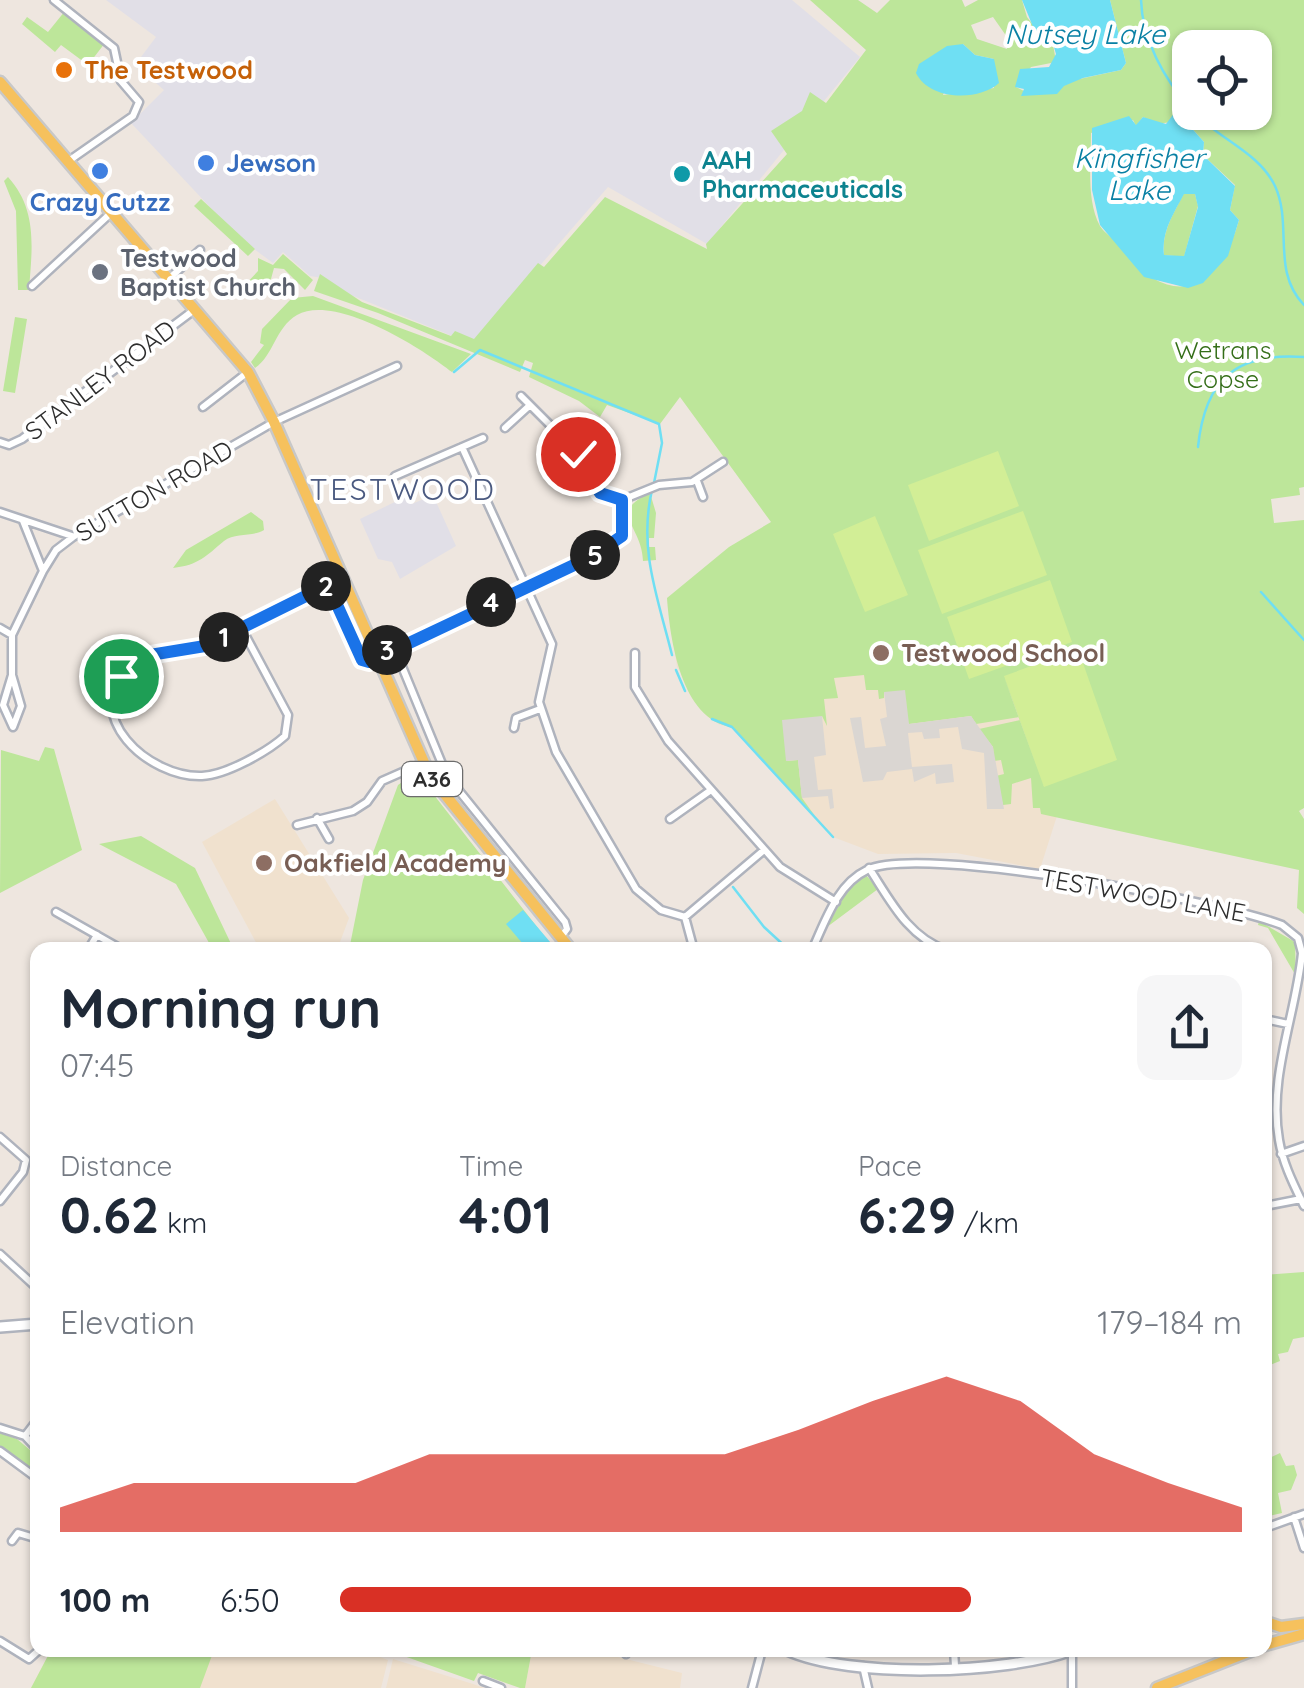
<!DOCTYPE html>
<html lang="en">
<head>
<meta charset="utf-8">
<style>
  :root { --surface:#fff; --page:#f6f6f7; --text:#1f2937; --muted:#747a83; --accent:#d93025 }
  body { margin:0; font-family:Quicksand,sans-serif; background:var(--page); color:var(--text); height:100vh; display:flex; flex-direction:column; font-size:38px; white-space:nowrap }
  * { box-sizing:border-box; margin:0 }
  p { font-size:32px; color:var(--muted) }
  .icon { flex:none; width:55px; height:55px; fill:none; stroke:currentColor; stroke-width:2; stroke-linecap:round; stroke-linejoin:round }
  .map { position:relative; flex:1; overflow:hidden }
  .sheet { position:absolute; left:30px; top:942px; width:1242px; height:715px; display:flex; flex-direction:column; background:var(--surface); border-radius:20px; box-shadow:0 2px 8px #0004 }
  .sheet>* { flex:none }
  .tools { position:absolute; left:1172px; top:30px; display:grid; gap:20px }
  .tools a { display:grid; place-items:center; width:100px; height:100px; border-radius:20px; background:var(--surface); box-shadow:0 2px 8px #0004; font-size:50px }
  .pin { position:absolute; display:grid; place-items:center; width:85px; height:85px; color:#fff; margin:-42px; border:5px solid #fff; border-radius:50%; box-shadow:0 2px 10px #0007 }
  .km { position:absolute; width:50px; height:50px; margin:-25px; border-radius:50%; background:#222; color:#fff; font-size:28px; line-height:50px; text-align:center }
  .round { display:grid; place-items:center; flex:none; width:105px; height:105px; border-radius:20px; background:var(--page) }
  .summary { display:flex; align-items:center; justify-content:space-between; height:170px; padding:0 30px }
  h1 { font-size:55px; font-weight:700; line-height:75px }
  .stats { display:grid; grid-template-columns:repeat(3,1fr); gap:15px; height:170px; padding:10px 30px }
  .stats div { display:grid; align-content:center }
  .stats b { font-size:50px; font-weight:700 }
  .stats small { font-size:28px; font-weight:400 }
  .stats p { font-size:28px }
  .chart { height:280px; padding:20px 30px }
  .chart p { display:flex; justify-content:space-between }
  .chart svg { width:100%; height:180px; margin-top:10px; fill:var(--accent); opacity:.7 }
  ul { padding:0 30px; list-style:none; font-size:32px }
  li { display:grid; grid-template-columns:160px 120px 1fr; align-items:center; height:75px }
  li i { height:25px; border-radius:12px; background:var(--accent) }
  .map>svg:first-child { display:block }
</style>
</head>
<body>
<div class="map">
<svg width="1304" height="1688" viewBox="0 0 1304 1688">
  <rect width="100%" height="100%" fill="#eee6df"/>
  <path fill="#e1dfe7" d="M106,0H792L860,57L707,244L608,187L472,344L341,291L323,278L310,276L283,252L273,263L238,237L131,123L164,90L135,65L156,37Z
    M433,495L456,546L400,579L392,562L378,559L360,519L405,497L412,504Z"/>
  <path fill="#f0e1ce" d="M861,475L1156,837L1057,816L1040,869L956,853L878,854L833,837L732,727L720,725L707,716L677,667L667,598Z
    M275,799L349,918L337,950H260L202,842Z
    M51,1650H361L388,1660L381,1688H31Z
    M532,1650H590L682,1673L680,1688H525Z
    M393,1659L473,1684L484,1688H386Z"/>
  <path fill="#bde69a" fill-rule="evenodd" d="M810,0H858L877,13L890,0H962L965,7L978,0H1022L1027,17L1046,42L1053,44L1056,62L1031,67L1016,87L1024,91L1121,70L1126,63L1110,0H1304V487L1299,488L1300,495L1271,499L1274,523L1304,520V808L1299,811L1304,819V914L1297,908L1299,870L1041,814L1040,808H1033L1031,778L1012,784L1011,804L1003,805L996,776L1004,774L1001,760L994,761L993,747L979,729L1020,720L1044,786L1004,677L1019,717L976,724L971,716L909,724L884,692V698L879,699L878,690H866L864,675L834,678L838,698L824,699L827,726L822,716L787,761L798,760L802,798L815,816L732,727C681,720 670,639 667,598L729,547L771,522L680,397L660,424L607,405L600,417L579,401L529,377L533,363L525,360L520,372L378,313L314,291L320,274L362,302L451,336L455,331L474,339L538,263L544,267L605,197L707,249L706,244L787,154L771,131L802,111L810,92L826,103L866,50ZM993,17L1007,37V49L977,39L971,25ZM963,44L975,55L994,59V88L943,95ZM1190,48H1255V112H1190ZM1143,117L1158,124L1189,119L1188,124L1204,142L1203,155L1235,185L1230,210L1239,220C1219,293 1169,311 1122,248C1116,240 1105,234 1100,226C1086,201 1091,160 1091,133L1133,120L1136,126Z
    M65,11L105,43L88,65L61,45L55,52L22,24L27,17L48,32Z
    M8,177C38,210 32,249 29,290H18L16,211L4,181Z
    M1184,193L1195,194L1198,206L1184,257L1164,255C1161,232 1174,213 1184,193Z
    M201,199L255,249L248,256L194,206Z
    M283,254L313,280L305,290L284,269L274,268L271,279L252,298L243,287L258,271V258L273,265Z
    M313,296L471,354L452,372C422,348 334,293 297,315C275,328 274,355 255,368L251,362L264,345L260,343L262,329L292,298Z
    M15,317L27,319L15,393L3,391Z
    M650,493L656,513L654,538H649V547H655L656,560L643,561C642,525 607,513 650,493Z
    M251,512L263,521L264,530C253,537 235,532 224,541C206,556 199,565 173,568L186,550Z
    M45,747L54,749L82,850L0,893L1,750L39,761Z
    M416,772L555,950H349L363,880L398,785Z
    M141,836L195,868L234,950H213L176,884L99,844Z
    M866,875L878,889L827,927L849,887Z
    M1259,921L1295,942L1296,976L1268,928L1258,925Z
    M1304,1272V1337L1293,1339L1288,1352L1278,1354L1280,1361L1265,1367V1275Z
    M0,1433L17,1439L36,1455L37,1476L0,1448Z
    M1280,1453L1286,1466L1294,1465L1297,1475L1291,1490L1278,1493L1282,1513L1269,1516L1265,1514V1460Z
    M51,1650H214L200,1688H31Z
    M387,1650H532L525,1688H520L478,1673L474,1681Z"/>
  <path fill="#d2ee96" d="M998,451L1019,506L929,541L908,485Z
    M1023,511L1047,575L942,614L918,550Z
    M875,516L908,595L865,612L833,534Z
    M1050,580L1072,642L969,679L947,617Z
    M1078,649L1117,760L1044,787L1004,676Z"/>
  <path fill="#dad6d2" d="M905,690L909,724L971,716L993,747L1004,809H987L984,753L962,749L958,727L939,729L940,738L924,739L922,732L908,733L912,767L952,764L954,782L936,784L935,773L914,782L912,769L887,772L883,780L863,782L850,718L861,717L865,748L886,746L880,719L887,717L884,692Z
    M822,716L826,755L814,757L818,790L832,789L834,808L830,809L828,796L802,798L798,760L786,761L782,720Z"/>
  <path fill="#6fdff3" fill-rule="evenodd" d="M1022,0H1110L1126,63L1121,70L1083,78L1064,86L1057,94L1021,96L1024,89L1015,87L1020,69L1049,67L1056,54L1053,44L1038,39Z
    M963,44L975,55L994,59L999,83C978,102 929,100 916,73L919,64L947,46Z
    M1175,112L1189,119L1188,124L1204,142L1203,155L1235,186L1230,210L1239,220L1228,256L1203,283L1188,288L1144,277L1100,225L1092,190V128L1129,116L1136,125L1143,117L1166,124ZM1184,194H1195L1198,207L1184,256L1164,255C1161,232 1174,213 1184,194Z
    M523,910L556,949L554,950H528L506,924Z"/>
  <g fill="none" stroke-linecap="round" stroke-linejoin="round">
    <path stroke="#6fdff3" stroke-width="2.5" d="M1141,0C1142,39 1164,79 1190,108
      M1194,112C1218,139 1259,152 1275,186C1293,225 1271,271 1304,305
      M454,372L480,350L659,424L662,443L654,483
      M1198,447C1205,379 1236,352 1304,357
      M652,490C638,549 658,598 672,655
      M1261,592L1304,640
      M676,670L685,691
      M712,719L732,727L833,837
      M733,887L764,927L789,950"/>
    <defs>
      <path id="street" d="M54,0L114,48L121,81L139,102L133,116L70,160
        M171,277L200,250
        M32,286L112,212
        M521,396L572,447L597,489L608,498L622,500L659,485L692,482L723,462
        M203,407L248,372
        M505,428L529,406
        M0,442L9,445L22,439L194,310
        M462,447L552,644L539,702L556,752L636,889L661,910L685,917L764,850
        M395,476L483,438
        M697,481L703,497
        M0,512L72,536
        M43,571L56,550L73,537L274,422L397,366
        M328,585L362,660L369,662L603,550L625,530L622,500
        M0,628L12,635
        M242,629L288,715L285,736C267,752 226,775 202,776C149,778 78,715 130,665C152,645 178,656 203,647C252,629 295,600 342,579
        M394,647L447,776L565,922L567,929L561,937
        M635,653V687L668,741L780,867L836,902
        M12,675L21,706L13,727L3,705L12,675V635L43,571L23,521
        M514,728L516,718L540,709
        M317,818L329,839
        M670,819L711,790
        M297,825L353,811L367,802L382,781L423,763
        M869,868C890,900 908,937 946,950
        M56,912L123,950
        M685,917L692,943
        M88,950L97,935
        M812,950C825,922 837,884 867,870C920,844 1220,901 1282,925L1298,938L1302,953C1296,1014 1268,1078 1279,1140C1283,1164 1294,1185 1304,1206
        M1265,1019L1288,1024
        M0,1137L26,1160L23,1172L0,1201
        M1281,1154L1304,1146
        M1265,1206L1301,1199
        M0,1254L38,1289
        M0,1428L25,1436L38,1450
        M25,1436L38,1419
        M0,1451L38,1479
        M1294,1517L1304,1548
        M1265,1528L1304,1514
        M12,1541L18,1533L38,1539
        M0,1641L29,1659L39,1650
        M954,1650L955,1666
        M1072,1650V1688
        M626,1654L628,1650
        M863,1666L868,1688
        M483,1681L501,1688
        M752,1688L762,1650"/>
      <path id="secondary" d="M0,1327L38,1324
        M787,1650C850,1679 1007,1674 1072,1650"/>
      <path id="primary" d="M0,82L248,372L274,422L430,776L571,950
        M1266,1622L1281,1627L1304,1624
        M1265,1645L1304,1634
        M1157,1688L1253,1650"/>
    </defs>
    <use href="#street" stroke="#afb3bd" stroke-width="11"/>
    <use href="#secondary" stroke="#afb3bd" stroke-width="14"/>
    <use href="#primary" stroke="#c8c8c8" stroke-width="15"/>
    <use href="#street" stroke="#fff" stroke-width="6"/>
    <use href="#secondary" stroke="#fff" stroke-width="9"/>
    <use href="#primary" stroke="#f6c15d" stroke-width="10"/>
  </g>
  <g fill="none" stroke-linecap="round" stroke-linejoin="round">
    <defs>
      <path id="route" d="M121,676L144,656L205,646L328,585L362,660L369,662L591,557L622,536V500L600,493L578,454"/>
    </defs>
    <use href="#route" stroke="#fff" stroke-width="20"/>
    <use href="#route" stroke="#1a73e8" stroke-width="12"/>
  </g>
  <circle fill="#e8710a" stroke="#fff" stroke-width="4" cx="64" cy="70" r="10"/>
  <g fill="#3f7fe0" stroke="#fff" stroke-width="4">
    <circle cx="206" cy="163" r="10"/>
    <circle cx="100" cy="171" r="10"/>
  </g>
  <circle fill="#0f9aa8" stroke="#fff" stroke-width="4" cx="682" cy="174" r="10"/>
  <circle fill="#6b7280" stroke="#fff" stroke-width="4" cx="100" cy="272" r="10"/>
  <g fill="#8d6e63" stroke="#fff" stroke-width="4">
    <circle cx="881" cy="653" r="10"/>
    <circle cx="264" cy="863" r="10"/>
  </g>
  <g text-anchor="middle" stroke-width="8" stroke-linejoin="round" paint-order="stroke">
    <rect fill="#fff" stroke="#6c6c6c" stroke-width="2.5" x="402" y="762" width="60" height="34" rx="8"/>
    <g font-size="22" font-weight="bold" fill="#2d2d2d">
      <text x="432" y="787">A36</text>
    </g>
    <g font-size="25" font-weight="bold" fill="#c56008" stroke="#fff" text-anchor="start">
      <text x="84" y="79">The Testwood</text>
    </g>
    <g font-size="25" font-weight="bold" fill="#0d838f" stroke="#fff" text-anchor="start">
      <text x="702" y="169">AAH<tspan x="702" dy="29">Pharmaceuticals</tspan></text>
    </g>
    <g font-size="25" font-weight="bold" fill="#366cbe" stroke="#fff" text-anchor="start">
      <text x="226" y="172">Jewson</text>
      <text x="100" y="211" text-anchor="middle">Crazy Cutzz</text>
    </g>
    <g font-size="25" font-weight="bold" fill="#5b616d" stroke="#fff" text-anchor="start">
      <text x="120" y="267">Testwood<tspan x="120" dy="29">Baptist Church</tspan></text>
    </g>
    <g font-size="25" fill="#346e18" stroke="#fff">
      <text x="1223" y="359">Wetrans<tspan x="1223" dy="29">Copse</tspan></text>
    </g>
    <g font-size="25" fill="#2d2d2d" stroke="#fff">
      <text transform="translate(100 380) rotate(-37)" y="9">STANLEY ROAD</text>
      <text transform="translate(154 491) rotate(-30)" y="9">SUTTON ROAD</text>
      <text transform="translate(1143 895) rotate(10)" y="9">TESTWOOD LANE</text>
    </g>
    <g font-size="25" font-weight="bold" fill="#785e54" stroke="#fff" text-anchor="start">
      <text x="901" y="662">Testwood School</text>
      <text x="284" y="872">Oakfield Academy</text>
    </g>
    <g font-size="28" font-style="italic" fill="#0980a4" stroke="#fff">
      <text x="1085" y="44">Nutsey Lake</text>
      <text x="1139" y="168">Kingfisher<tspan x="1139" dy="32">Lake</tspan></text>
    </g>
    <g font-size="30" letter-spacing="2.5" fill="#4b5a80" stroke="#fff">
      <text x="403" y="500">TESTWOOD</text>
    </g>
  </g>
</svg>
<div class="tools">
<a><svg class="icon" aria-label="locate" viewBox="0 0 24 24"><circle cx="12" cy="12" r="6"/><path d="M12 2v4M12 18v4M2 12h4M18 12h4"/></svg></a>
</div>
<div class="pin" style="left:121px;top:676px;background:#1e9e55"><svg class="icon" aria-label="arrive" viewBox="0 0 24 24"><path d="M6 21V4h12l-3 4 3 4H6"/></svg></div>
<div class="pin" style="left:578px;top:454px;background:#d93025"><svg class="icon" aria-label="check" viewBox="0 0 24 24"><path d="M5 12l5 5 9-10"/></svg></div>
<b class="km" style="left:224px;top:637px">1</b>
<b class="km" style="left:326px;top:586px">2</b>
<b class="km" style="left:387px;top:650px">3</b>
<b class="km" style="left:491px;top:602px">4</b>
<b class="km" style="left:595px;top:555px">5</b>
<section class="sheet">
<div class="summary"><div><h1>Morning run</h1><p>07:45</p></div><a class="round"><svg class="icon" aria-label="share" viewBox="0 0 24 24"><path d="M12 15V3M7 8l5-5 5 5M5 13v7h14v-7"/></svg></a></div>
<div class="stats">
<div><p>Distance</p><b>0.62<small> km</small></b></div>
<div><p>Time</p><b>4:01</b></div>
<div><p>Pace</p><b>6:29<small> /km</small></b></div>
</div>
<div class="chart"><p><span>Elevation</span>179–184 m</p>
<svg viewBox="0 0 160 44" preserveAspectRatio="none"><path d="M0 44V38L10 32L20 32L30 32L40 32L50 25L60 25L70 25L80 25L90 25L100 19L110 12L120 6L130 12L140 25L150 32L160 38V44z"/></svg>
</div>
<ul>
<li><b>100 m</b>6:50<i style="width:70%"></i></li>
</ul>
</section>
</div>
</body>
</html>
